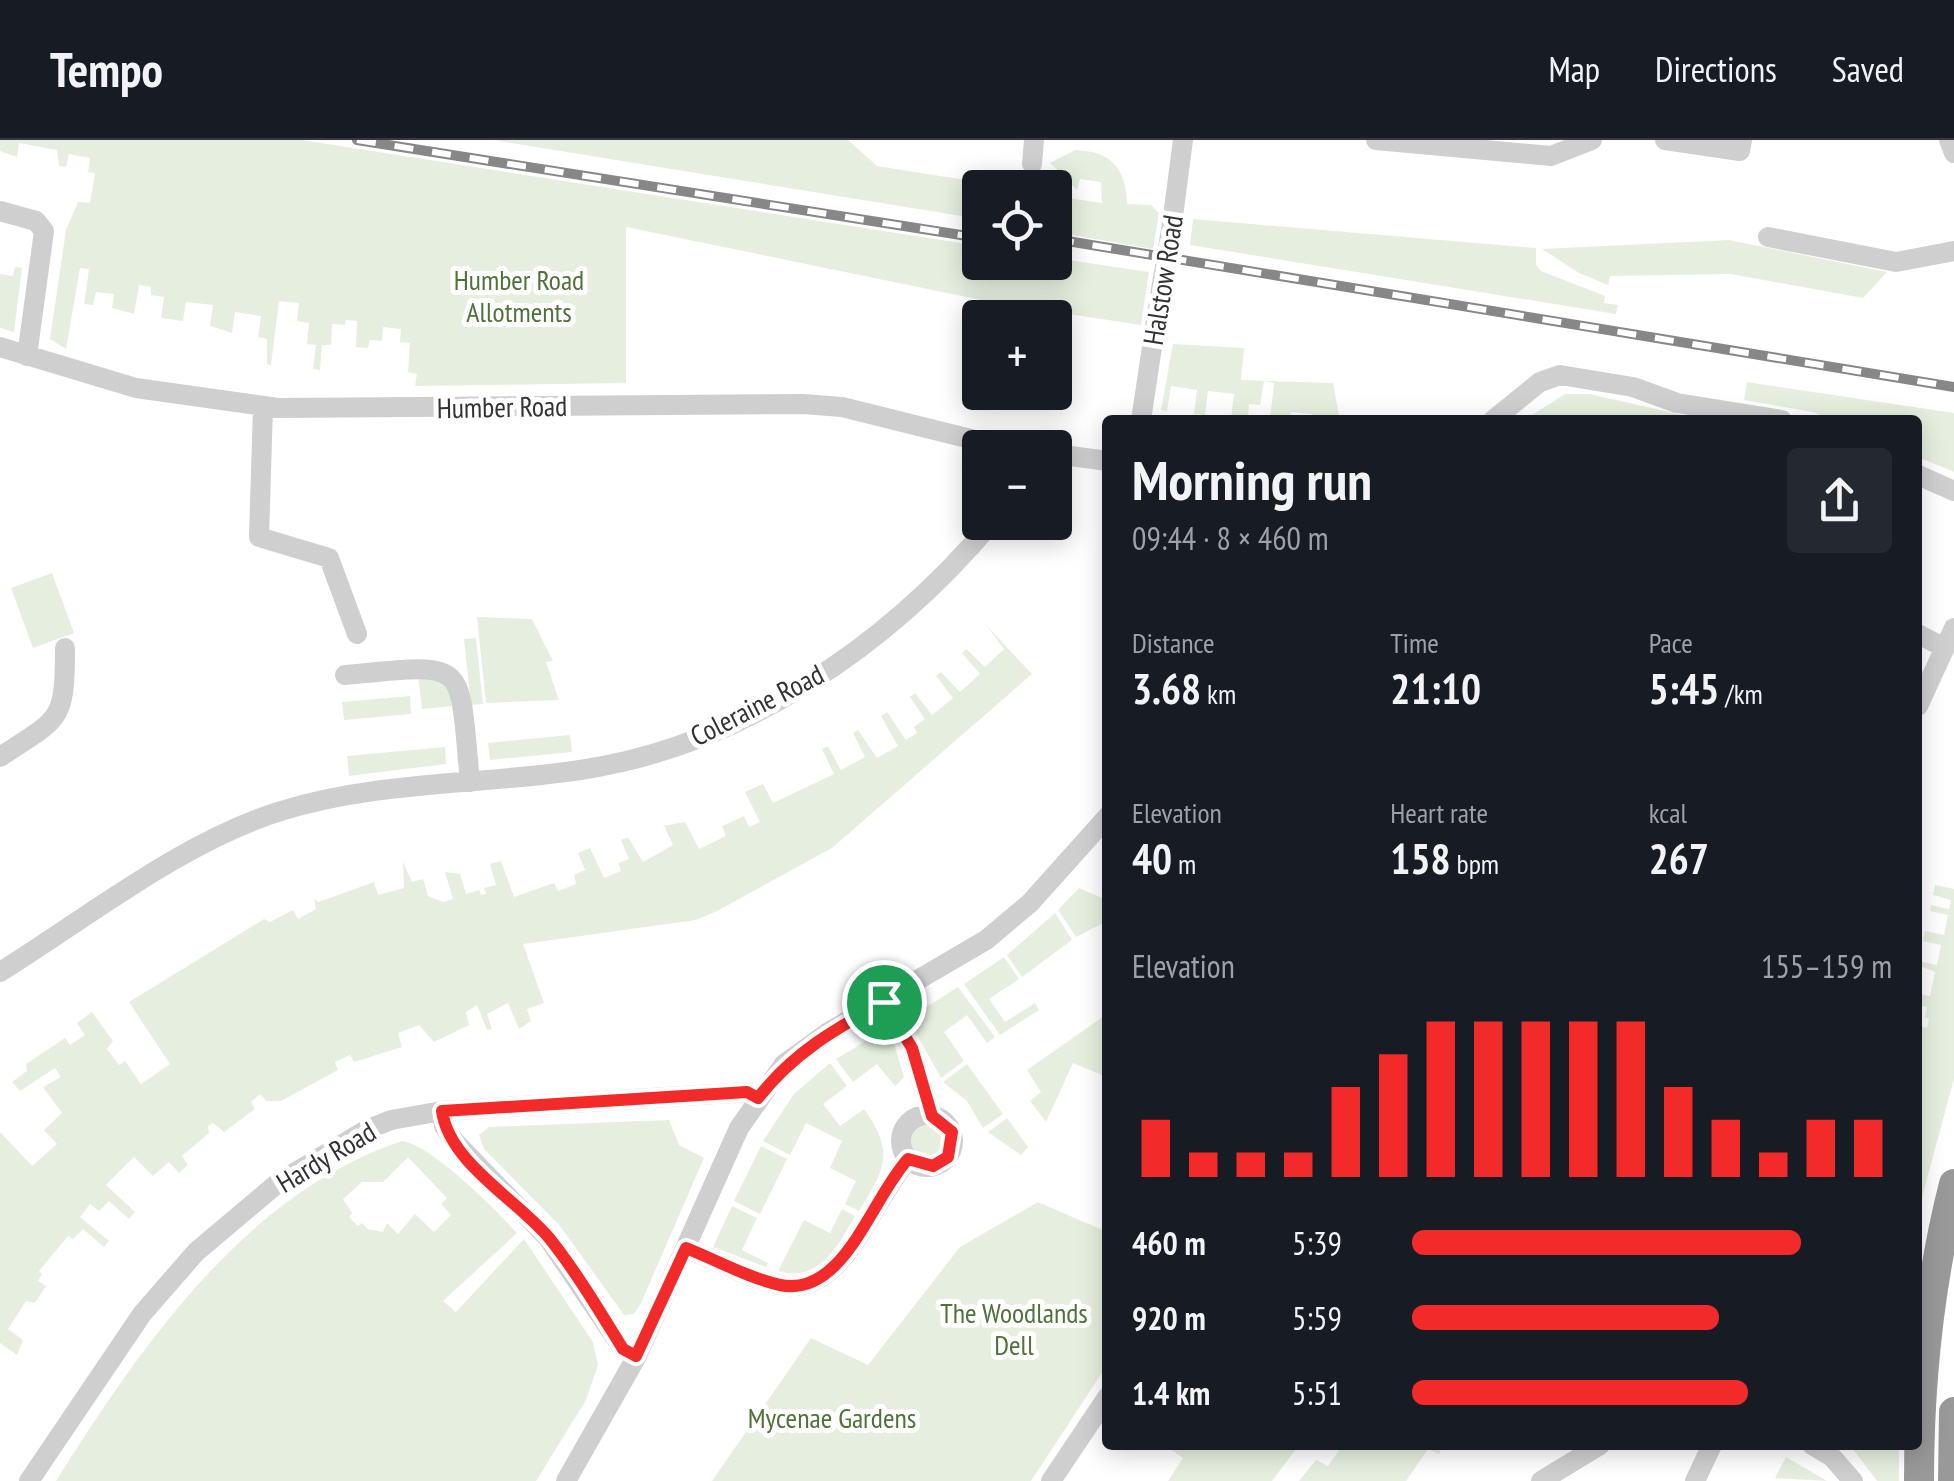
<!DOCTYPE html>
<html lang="en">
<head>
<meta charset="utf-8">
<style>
  :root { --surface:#171b24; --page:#242831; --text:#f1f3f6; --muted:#9ea1a6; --line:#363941; --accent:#f22a2a }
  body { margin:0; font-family:"PT Sans Narrow",sans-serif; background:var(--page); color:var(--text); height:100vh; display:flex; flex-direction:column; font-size:38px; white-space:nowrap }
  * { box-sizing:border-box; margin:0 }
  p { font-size:32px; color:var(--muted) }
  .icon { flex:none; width:55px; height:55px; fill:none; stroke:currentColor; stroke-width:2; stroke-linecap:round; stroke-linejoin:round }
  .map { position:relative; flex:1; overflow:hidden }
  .panel { position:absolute; left:1102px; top:275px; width:820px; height:1035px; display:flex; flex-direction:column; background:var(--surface); border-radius:10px; box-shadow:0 5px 25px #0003 }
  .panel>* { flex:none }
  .fabs { position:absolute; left:962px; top:30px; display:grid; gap:20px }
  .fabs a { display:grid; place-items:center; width:110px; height:110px; border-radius:10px; background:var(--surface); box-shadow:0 5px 25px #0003; font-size:50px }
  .pin { position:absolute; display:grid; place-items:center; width:85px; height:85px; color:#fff; margin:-42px; border:5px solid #fff; border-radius:50%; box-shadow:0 2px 10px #0007 }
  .round { display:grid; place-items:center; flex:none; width:105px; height:105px; border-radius:10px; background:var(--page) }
  .overview { display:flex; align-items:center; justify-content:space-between; height:170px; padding:0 30px }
  h1 { font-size:55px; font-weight:700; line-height:75px }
  .figures { display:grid; grid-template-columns:repeat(3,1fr); gap:15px; height:170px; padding:10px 30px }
  .figures div { display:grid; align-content:center }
  .figures b { font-size:42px; font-weight:700 }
  .figures small { font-size:28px; font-weight:400 }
  .figures p { font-size:28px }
  .chart { height:280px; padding:20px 30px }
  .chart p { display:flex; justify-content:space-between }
  .chart svg { width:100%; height:180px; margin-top:10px; stroke:var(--accent); stroke-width:6 }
  ul { padding:0 30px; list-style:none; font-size:32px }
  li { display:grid; grid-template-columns:160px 120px 1fr; align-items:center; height:75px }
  li i { height:25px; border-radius:12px; background:var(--accent) }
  header { display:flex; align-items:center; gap:60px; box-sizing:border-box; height:140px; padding:0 50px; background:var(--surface); border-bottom:2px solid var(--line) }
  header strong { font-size:48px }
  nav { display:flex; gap:55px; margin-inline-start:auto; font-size:35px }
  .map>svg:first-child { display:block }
</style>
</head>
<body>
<header>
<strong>Tempo</strong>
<nav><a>Map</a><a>Directions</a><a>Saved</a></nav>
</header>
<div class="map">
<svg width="1954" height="1341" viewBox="0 0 1954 1341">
  <rect width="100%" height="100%" fill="#fff"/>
  <path fill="#e6efdf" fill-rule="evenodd" d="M0,0H302L980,106V122H1055V118L1149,132L1141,185L996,163L626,87V243L415,246L417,234L408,232L410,203L400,202L401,189L383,187L382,201L370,200L368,208L356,207L357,181L346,180L345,185L332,184L331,205H322L320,230L313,229L316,205L307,204L309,183L297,181L299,163L279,161L271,225L267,224V199L258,197L261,176L235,172L232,193L210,186L213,165L186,162L183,181L161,178L164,157L151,155V147L139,145L134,174L112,168L114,154L96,152L93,165L84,164L89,129L80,128L66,209L50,199L66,90L78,62L90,63L95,33L88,32L90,18L69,14L66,27L59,26L57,10L19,3L17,17L0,11Z
    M493,0H848L877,26L1010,47L980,48V79Z
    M1075,10C1111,11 1126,28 1127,64L1151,65L1159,73L1153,109L1055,92V56L1102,63L1101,42L1080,39L1077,50L1050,23Z
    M1193,79L1536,108V124L1541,131L1605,156L1604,163L1618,165L1616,174L1190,105Z
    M1729,100L1887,132L1863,158L1731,134L1610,136L1608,145L1579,133L1542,109Z
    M15,127L22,128L14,192L0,188V134L13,136Z
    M1173,204L1244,208L1241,240L1333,243L1339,275L1312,280V274L1291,272L1290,280L1270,279L1274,243L1264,241L1260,265L1249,264L1248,277L1231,279L1234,254L1208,251L1205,275L1194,274L1197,250L1171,246L1167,271L1161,270Z
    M1747,242L1954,273V332L1918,317V280H1832L1813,272L1744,260Z
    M1565,254H1590L1704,280H1524Z
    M52,433L74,493L33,508L11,448Z
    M477,477L532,479L553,521L546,522L559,560L486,563Z
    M986,485L1032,534L832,708L717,771L696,780L523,804L544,863L527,869L531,881L519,889L508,863L487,874L492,889L487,890L477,865L466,872L469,885L434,902L419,885L398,893L402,907L354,922L350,915L335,922L338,930L281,961H266L260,954L251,962L255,969L224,992L213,983L208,986L209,993L182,1016L188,1025L179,1033L169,1022L153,1036L134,1017L106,1045L135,1072L129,1079L109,1061L99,1071L90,1064L80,1077L109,1101L104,1107L83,1089L73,1099L68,1096L39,1131L42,1134L38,1141L46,1146L35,1163L26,1161L8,1189L23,1200L17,1215L0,1203V992L32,1026L57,1004L44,990L62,973L43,947L61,937L55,928L20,951L12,942L27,931L26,924L65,898L70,905L85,895L77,883L92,872L113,901L107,909L119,925L125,921L141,944L170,924L129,862L264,779L270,782L293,770L298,779L316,769L314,759L319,762L374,742L378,755L404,748L403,722L412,742L423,739L428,756L443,762L453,759L445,732L460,734L466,754L479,750L481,755L486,754L484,748L496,745L490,724L501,721L514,757L554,743L558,751L576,744L574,735L585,730L578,713L590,708L604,738L621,731L618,723L629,719L621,700L628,697L643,722L673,705L664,686L685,682L699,709L726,696L722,686L744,676L749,687L760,682L745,652L763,644L773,663L834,634L822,609L828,606L841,630L865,617L853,593L858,590L877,618L898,606L881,576L887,572L906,600L917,593L914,587L925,579L910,557L915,553L932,575L953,558L936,536L941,532L960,552L980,534L962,513L966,509L985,527L1004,509Z
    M476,498L483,564L471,565L464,499Z
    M418,536L444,542L454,566L422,569Z
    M410,556L411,574L344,580L342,562Z
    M570,595L572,612L490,620L488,603Z
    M445,607L446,624L349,636L347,616Z
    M1935,745L1954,749V939L1918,1072V918L1923,910L1918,908L1922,893L1918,886L1927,888L1929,879L1925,877L1927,867L1918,865V854L1930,856L1935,832L1918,825V821L1937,825L1941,805L1923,801L1925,791L1944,795L1948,775L1930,771L1931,765L1949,769L1951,760L1933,755Z
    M1079,748L1107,760V781L1076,797L1058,770Z
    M1055,773L1072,800L1022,837L1007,815Z
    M1004,817L1019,839L989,859L1005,882L1035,863L1039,870L1000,895L964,844Z
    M958,847L995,897L987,903L967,875L944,892L964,921L941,938L908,879Z
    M1107,874V937L1073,923L1046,982L1030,961L1041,952L1027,930Z
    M889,887L904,937L895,946L877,924L853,942L836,919Z
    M830,923L847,946L823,964L840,986L864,969C896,1013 884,1030 859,1071L845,1064L856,1041L830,1028L842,1001L806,983L790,1015L763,1001L794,954Z
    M967,924L1003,974L983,988L967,961L943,942Z
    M1007,978L1028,1007L1021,1015L988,992Z
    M669,980L679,1005L704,1018L641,1163L634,1174L624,1175L560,1086L484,1009L479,995L489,987Z
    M908 1001a20 20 0 1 1 40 0a20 20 0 1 1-40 0Z
    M402,1001C433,1006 495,1069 517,1093L443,1161L456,1172L524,1099L593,1202L598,1225L586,1260L536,1341H56C140,1208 245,1053 402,1001ZM408,1017L447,1058L441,1064L451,1075L434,1092L415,1074L398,1094L387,1083L383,1092L368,1089L362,1083L358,1086L349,1077L352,1073L343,1059L362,1042H383Z
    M761,1006L787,1019L760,1074L734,1061Z
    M1038,1062L1107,1092V1225L1031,1341H712L811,1198L868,1225L960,1107Z
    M732,1066L757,1078L742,1110L768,1123L766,1127L713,1107Z
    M842,1069L855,1076C837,1107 819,1143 778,1131L804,1080L830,1093Z
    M1172,1305H1299L1272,1341H1168L1183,1318L1169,1308Z
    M1343,1305H1443L1439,1314L1428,1309L1406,1341H1299L1316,1320L1328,1326Z
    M1850,1305H1899V1341H1877Z
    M1786,1317L1827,1341L1775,1338Z"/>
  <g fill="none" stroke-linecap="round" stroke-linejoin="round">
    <path stroke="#cfcfcf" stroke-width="20" d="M1376,0L1551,16L1592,0
      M1665,0L1740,11L1742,0
      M1949,0L1954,13
      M1032,24L1034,0
      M0,71L36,81L44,91L27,216
      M1172,84L1183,0
      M1768,97L1896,122L1954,111
      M0,207L136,248L278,268L803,264L842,267L1007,308
      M263,267L259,397L329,418L357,494
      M1141,280L1157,174
      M1493,280L1540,242L1560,235L1633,247L1677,263L1782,280
      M1055,314L1108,321
      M1918,335L1954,351
      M1918,494L1943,507
      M345,535C471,523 458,518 470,642
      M1918,566L1954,488
      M0,617C60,577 65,583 65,508
      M0,832C87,778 183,701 281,671C377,641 481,645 580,630C742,606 888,506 992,382
      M884,862L912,908L932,976
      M442,971L444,986L455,1002L548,1098L623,1209L637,1216
      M901 1001a26 26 0 1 1 52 0a26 26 0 1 1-52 0Z
      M686,1108C716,1120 748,1138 780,1145C845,1158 871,1059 909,1019
      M1812,1305L1832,1317L1853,1341
      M29,1341L142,1174L196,1112L279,1042L366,990L391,980L442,971L747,952L758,958
      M566,1341L637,1216L739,988L784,924L827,893L986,800L1030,763L1108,676
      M1051,1341L1108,1256
      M1541,1341L1600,1305
      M1695,1341L1712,1305"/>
    <path stroke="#999" stroke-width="30" d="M1919,1341C1919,1239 1929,1143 1954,1044
      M1953,1341L1954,1272"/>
    <defs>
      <path id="rail" d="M357,0L980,98
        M1055,99L1954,247"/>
    </defs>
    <use href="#rail" stroke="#878787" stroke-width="10"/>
    <use href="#rail" stroke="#fff" stroke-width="6" stroke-dasharray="19" stroke-linecap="butt"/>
    <path stroke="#cfcfcf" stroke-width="20" d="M1157,174L1172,84"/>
  </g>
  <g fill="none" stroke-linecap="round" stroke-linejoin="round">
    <defs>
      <path id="route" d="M884,862L912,908L932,976L952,992L948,1017L933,1026L908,1019C871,1059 844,1158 780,1145C749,1138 716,1120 686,1108L636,1216L623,1209C600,1172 577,1133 550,1099C518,1060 449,1023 442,971L747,952L758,958C793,913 835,889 884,862Z"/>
    </defs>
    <use href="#route" stroke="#fff" stroke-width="20"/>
    <use href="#route" stroke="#f22a2a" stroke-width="12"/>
  </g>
  <g text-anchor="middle" stroke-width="10" stroke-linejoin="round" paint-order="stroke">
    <g font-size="28" fill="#50723a" stroke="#fff">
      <text x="519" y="150">Humber Road<tspan x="519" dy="32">Allotments</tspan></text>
      <text x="1014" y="1183">The Woodlands<tspan x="1014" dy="32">Dell</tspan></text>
      <text x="832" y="1288">Mycenae Gardens</text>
    </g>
    <g font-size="28" fill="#323232" stroke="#fff">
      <text transform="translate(1163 140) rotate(-81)" y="10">Halstow Road</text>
      <text transform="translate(502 267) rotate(-1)" y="10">Humber Road</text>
      <text transform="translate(757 565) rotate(-27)" y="10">Coleraine Road</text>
      <text transform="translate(326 1017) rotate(-31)" y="10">Hardy Road</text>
    </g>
  </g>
</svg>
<div class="fabs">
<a><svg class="icon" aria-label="locate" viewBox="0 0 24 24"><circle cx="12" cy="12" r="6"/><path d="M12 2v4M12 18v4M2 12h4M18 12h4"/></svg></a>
<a>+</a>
<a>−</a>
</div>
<div class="pin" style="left:884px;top:862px;background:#1e9e55"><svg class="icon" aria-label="arrive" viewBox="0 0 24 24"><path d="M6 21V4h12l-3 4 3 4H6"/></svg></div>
<section class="panel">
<div class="overview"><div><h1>Morning run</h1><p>09:44 · 8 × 460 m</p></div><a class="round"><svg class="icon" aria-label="share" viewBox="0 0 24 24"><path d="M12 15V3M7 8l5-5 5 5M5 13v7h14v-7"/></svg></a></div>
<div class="figures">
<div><p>Distance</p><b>3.68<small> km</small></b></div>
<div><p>Time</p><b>21:10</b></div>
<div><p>Pace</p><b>5:45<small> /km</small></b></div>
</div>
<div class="figures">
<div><p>Elevation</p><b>40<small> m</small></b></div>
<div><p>Heart rate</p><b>158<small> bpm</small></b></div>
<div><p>kcal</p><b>267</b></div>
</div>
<div class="chart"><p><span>Elevation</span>155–159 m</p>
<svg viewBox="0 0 160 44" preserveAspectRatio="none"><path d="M5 44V30M15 44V38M25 44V38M35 44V38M45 44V22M55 44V14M65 44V6M75 44V6M85 44V6M95 44V6M105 44V6M115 44V22M125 44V30M135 44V38M145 44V30M155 44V30"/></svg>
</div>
<ul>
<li><b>460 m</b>5:39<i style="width:81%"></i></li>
<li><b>920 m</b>5:59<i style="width:64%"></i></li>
<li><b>1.4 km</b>5:51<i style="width:70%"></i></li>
</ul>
</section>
</div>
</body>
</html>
